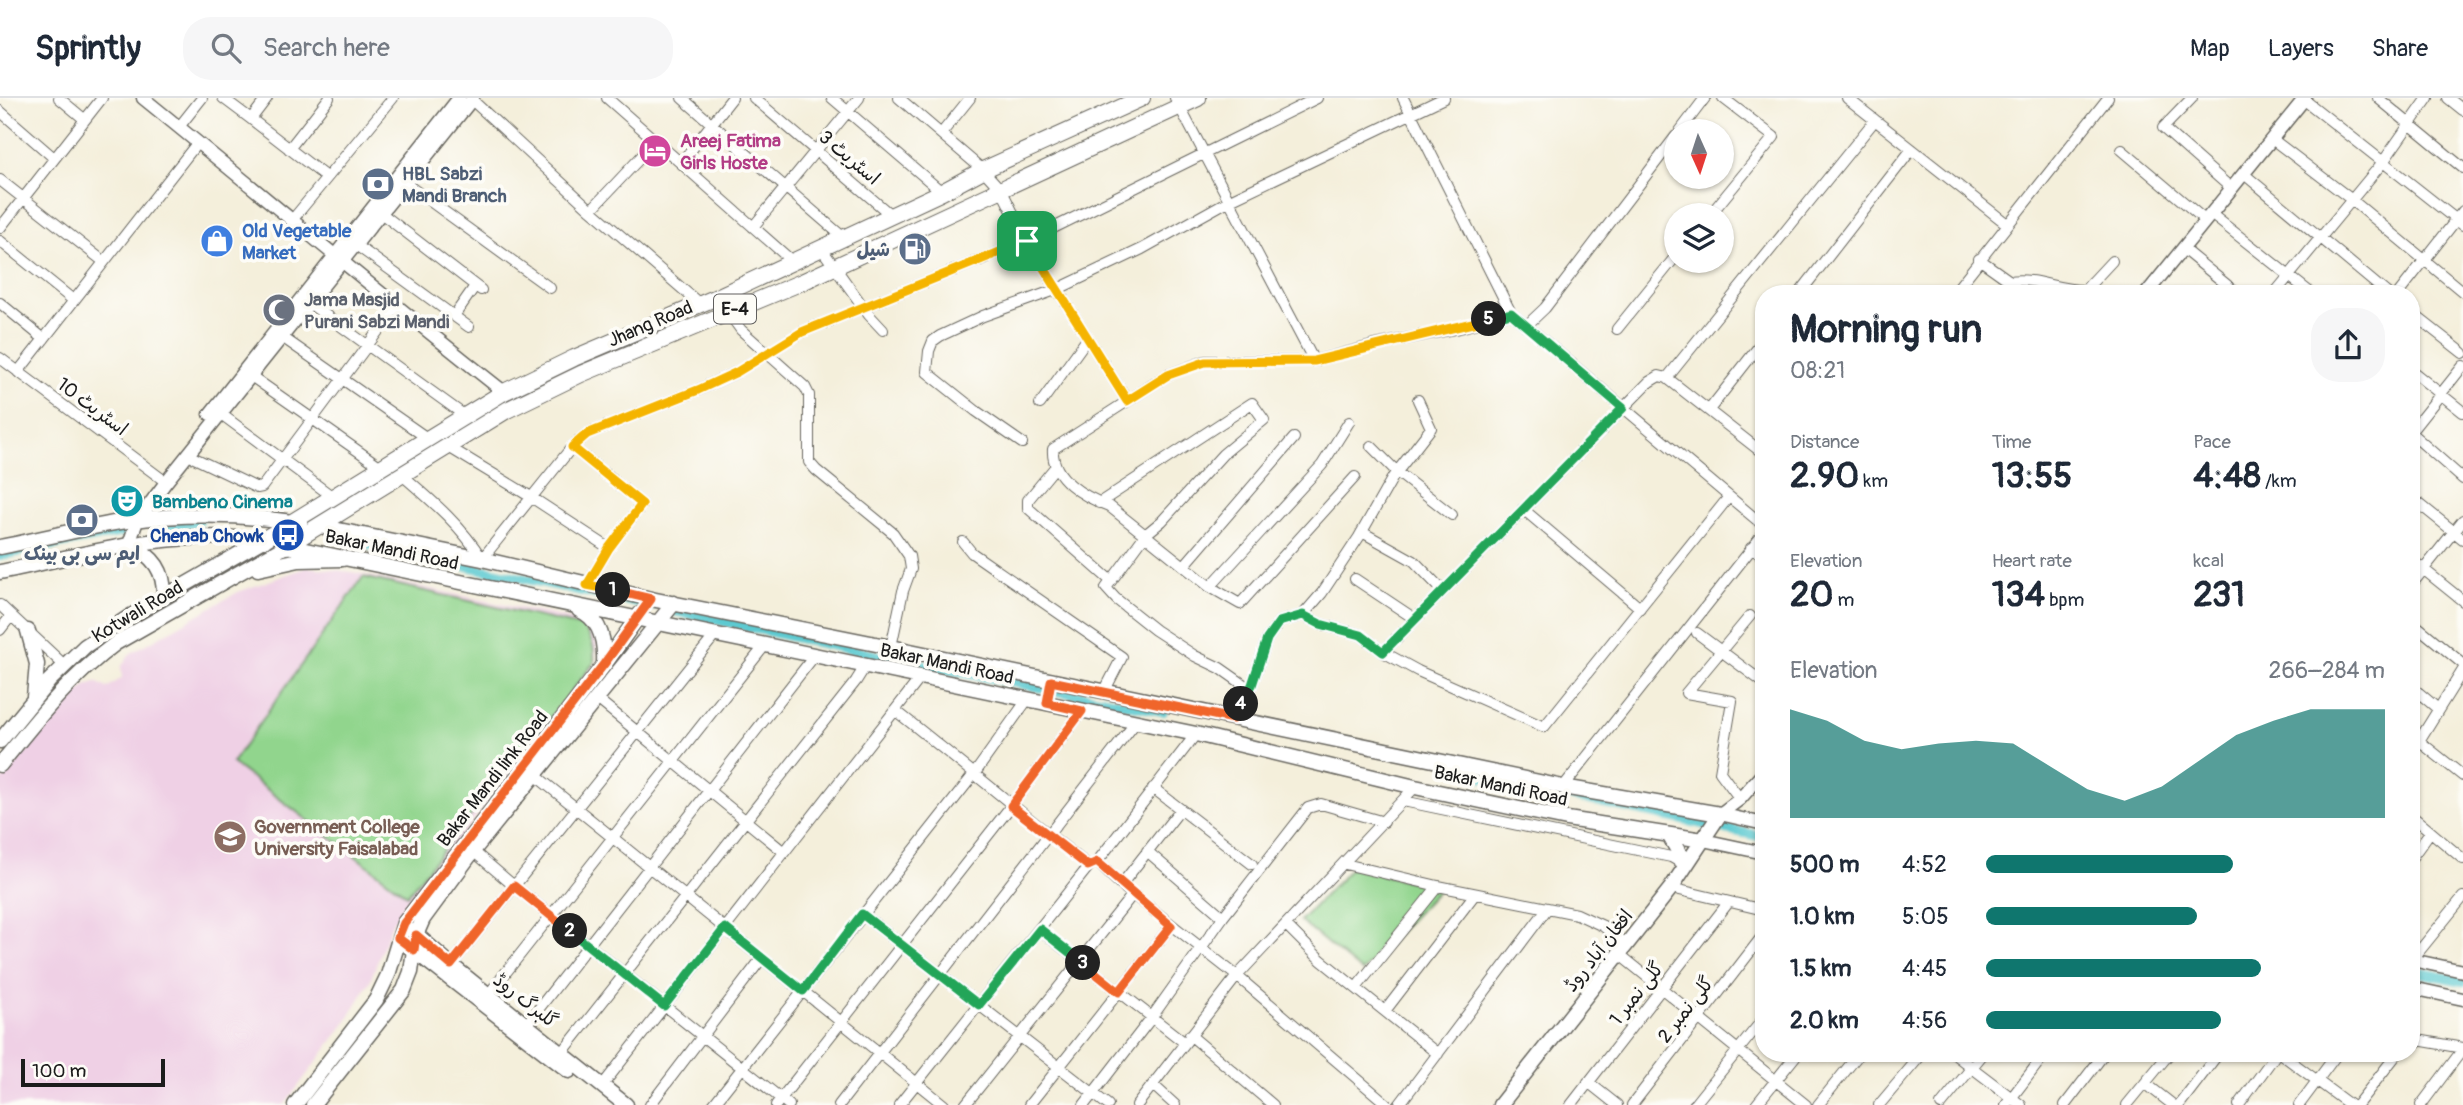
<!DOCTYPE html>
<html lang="en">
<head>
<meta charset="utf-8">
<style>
  :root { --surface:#fff; --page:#f6f6f7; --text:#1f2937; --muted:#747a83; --line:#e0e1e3; --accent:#0f766e }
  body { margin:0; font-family:Pangolin,"Playpen Sans Arabic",sans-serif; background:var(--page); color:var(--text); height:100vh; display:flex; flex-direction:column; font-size:26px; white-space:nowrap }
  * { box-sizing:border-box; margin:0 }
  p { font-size:23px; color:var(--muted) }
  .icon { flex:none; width:38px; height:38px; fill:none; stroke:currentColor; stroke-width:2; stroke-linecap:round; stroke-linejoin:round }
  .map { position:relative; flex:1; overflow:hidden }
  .side { position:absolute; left:1755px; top:187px; width:665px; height:777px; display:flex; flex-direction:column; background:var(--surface); border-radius:28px; box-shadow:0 2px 5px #0004 }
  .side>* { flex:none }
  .needle { width:46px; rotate:177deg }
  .tools { position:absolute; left:1664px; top:21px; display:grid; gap:14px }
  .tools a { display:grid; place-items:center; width:70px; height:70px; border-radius:50%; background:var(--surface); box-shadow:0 2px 5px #0004; font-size:35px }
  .scale { position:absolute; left:21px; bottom:18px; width:144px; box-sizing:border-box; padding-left:7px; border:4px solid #1c1c1c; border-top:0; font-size:19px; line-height:24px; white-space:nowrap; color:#1c1c1c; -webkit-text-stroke:5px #fdfcf7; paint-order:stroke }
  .pin { position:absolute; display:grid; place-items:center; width:60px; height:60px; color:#fff; margin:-30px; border-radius:14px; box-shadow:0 4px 10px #0006 }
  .km { position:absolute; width:35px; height:35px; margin:-18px; border-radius:50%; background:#222; color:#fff; font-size:19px; line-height:35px; text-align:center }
  .round { display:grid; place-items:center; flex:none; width:74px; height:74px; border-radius:28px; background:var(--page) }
  .overview { display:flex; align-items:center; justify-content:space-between; height:119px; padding:0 35px }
  h1 { font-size:38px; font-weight:800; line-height:52px }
  .metrics { display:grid; grid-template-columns:repeat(3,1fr); gap:10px; height:119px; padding:7px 35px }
  .metrics div { display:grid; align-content:center }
  .metrics b { font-size:35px; font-weight:800 }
  .metrics small { font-size:19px; font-weight:400 }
  .metrics p { font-size:19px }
  .chart { height:196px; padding:14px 35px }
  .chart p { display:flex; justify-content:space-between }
  .chart svg { width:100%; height:126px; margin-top:7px; fill:var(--accent); opacity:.7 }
  ul { padding:0 35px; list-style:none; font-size:23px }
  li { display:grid; grid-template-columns:112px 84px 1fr; align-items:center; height:52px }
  li i { height:18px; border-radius:9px; background:var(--accent) }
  header { display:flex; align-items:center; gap:42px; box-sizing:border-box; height:98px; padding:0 35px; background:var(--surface); border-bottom:2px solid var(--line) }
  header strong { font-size:33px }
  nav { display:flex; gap:38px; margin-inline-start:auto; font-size:24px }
  .search { width:490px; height:63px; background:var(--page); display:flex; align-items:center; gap:18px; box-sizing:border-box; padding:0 24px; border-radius:28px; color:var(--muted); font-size:26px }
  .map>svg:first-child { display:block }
</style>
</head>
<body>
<header>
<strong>Sprintly</strong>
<div class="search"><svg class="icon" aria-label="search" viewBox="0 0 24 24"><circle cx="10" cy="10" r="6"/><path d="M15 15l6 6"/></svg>Search here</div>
<nav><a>Map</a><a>Layers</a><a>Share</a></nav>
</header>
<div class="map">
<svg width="2463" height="1007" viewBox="0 0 2463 1007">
  <rect width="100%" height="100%" fill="#fdfcf7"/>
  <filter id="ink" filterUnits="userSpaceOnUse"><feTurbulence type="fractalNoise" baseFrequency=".0143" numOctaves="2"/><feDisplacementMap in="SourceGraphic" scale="14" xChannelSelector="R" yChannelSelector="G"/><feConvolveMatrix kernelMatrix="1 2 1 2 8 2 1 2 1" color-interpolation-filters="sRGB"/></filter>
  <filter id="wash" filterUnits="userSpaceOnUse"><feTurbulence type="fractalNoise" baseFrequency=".00686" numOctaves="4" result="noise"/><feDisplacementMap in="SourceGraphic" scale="28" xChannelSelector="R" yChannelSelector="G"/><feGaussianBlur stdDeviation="1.57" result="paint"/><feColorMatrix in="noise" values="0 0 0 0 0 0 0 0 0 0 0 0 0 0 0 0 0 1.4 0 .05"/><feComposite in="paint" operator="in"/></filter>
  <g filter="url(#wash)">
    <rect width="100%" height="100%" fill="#f4efdb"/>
    <path fill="#efd0e5" d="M308,469L352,474L580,523L591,534L597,545L595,568L392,825L370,883L345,926L284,1007H0V685L72,600L87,587L96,584L107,590L122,580L121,569L131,555L238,494Z"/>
    <path fill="#91d58d" stroke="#567854" stroke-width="2" d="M363,479L580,528C592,538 595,549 594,565L407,797L232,665Z
      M1351,770L1440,790L1362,874L1300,823Z"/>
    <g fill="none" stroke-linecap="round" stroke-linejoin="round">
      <path stroke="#5dcad1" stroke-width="10" d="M155,428L199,424
        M355,444L652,508
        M0,457L122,434
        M666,511L916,566L1163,613
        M1482,679L1764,739
        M2412,873L2463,883"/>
    </g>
  </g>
  <g filter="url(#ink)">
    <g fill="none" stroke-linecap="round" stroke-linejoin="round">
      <defs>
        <path id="minor" d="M59,0L84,21
          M223,0L251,21
          M267,0L251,21L326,79
          M607,0L793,164
          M682,0L844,140
          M754,0L892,118
          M832,0L942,94
          M899,0L983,72L1002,93L1027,143L1127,303
          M1175,0L1314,263
          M1403,0L1511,215L1764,428
          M1847,0L2007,126
          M2192,0L2163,30L2232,91
          M2302,0L2463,127
          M2378,0L2463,70
          M2448,0L2463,12
          M472,2L591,112L701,207
          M0,13L54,60
          M179,29L202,0
          M1680,33L1705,0
          M941,36L970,0
          M2272,41L2352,102L2463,194
          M289,51L329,0
          M2122,52L2206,123
          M681,65L732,0
          M2244,76L2388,196
          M0,82L103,163
          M405,85L550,190
          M591,112L656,43
          M381,115L481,192
          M2211,116L2312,196
          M1710,117L1774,39L1723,0
          M293,121L393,0
          M753,129L859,0
          M0,130L102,0
          M0,143L73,202
          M356,147L469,229
          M821,150L869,217L883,232
          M2183,151L2238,196
          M1979,161L2010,183L2016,196
          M2010,183C2036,179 2059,193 2085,192L2112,163
          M1799,196L1912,51
          M1953,196L2108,0
          M2274,196L2383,64L2428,0
          M2398,196L2463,113
          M717,199L741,232L805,289L809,297V364L816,372L893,435L909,458L911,471L903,493L891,549
          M0,205L44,241
          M309,205L464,317
          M2412,215L2463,255
          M454,218L475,188
          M1526,228L1545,210L1676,38
          M1617,231L1676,158
          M282,239L427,340
          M0,260L166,384
          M2412,273L2463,314
          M18,274L198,44
          M251,278L381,369
          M1667,280L1764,356
          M1040,306L1087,241
          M1709,312L1764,242
          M221,316L333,399
          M2412,332L2463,268
          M2412,336L2463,381
          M1022,345L976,313L927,274L929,253L933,243L940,238L983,218L1058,191L1142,151L1230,102L1444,0
          M447,348L531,399L609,450L587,487
          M1371,348L1397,374L1452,417
          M572,349L642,406L609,450
          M188,357L257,390L262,389L396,209
          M1056,368L1028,402V410L1111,483
          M401,376C431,402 461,427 482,461L572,349L587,336L698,292L737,274L802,234L1027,143L1317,0
          M1355,379L1240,506L1210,489L1109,408C1084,399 1051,380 1053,351L1168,277L1205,263H1314L1371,248L1463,229L1511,215
          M2412,400L2463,441
          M1099,405L1252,305L1264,322L1223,356L1162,423L1145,437L1106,490L1116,501L1155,532L1195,558L1220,570L1250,591
          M1523,411L1640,510
          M1362,434L1414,463L1443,493
          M963,444L972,455L1122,559L1104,594
          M1751,450L1764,459
          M2412,462L2463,503
          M1184,468L1294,340
          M1355,481L1415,521
          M2412,486L2463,422
          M1210,489L1322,367L1349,324
          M0,507L64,567
          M1303,517L1320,526L1361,537L1383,554L1418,573L1544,629L1728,400
          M2412,524L2463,566
          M0,532L11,518
          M1697,535L1764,585
          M1383,554L1649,284L1659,278L1667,280L1875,22
          M2412,589L2438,611
          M596,600L784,754
          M896,613C961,664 1023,717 1089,768
          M1233,621L1252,587L1267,541L1279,524L1303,517L1322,495L1359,439L1393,379L1431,330L1418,302
          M2419,643L2463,678
          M2412,654L2463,572
          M535,677L944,1007
          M1563,689L1764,435
          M1153,690L1252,766
          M1740,701L1720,674L1732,603L1686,595L1750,518
          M1403,703L1671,759L1685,767
          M2412,718L2463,761
          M473,753L514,788L789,1007
          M1147,753L1223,819
          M2412,759L2430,734
          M1097,764L1121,787L1237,878L1388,1007
          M1345,766L1438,788L1577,816L1603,828L1627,847
          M1121,787L1180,712
          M1671,790L1764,812
          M862,816L1108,1007
          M1286,827L1321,862L1438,956
          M1039,831L1185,945
          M1619,856L1806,1007
          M2412,862L2463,799
          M451,867L716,536
          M1356,890L1438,788
          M488,897L766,546
          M1385,913L1475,796
          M526,927L815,557
          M1190,937L1273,1007
          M2412,941L2463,950
          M562,955L856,583L866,567
          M1954,956L2021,1007
          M2281,956L2350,1007
          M1588,984L1617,1007
          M2145,985L2173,1007
          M1153,987L1175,1007
          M602,988L921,579
          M650,1007L762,860
          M713,1007L975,675L1027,602
          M776,1007L1011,708L1082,613
          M839,1007L1136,624
          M899,1007L1089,768L1097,764L1196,636
          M965,1007L1133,796
          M1029,1007L1171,828
          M1084,1007L1152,919L1223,819L1308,710L1321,706L1384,724
          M1137,1007L1237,878L1415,689
          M1399,1007L1547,811
          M1571,1007L1728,805
          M1632,1007L1764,836
          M1694,1007L1764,920
          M1756,1007L1797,956
          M1818,1007L1859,956
          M1879,1007L1922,956
          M1941,1007L1983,956
          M2006,1007L2045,956
          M2065,1007L2104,956
          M2127,1007L2169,956
          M2179,1007L2218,956
          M2239,1007L2276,956
          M2299,1007L2337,956
          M2357,1007L2397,956
          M2421,1007L2463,951"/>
        <path id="tertiary" d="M143,0C264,98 382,198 504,294
          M2146,196L2305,0
          M210,316L459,0
          M129,446L137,423L166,384L473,0
          M1720,716L1740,701L1764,674
          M1720,716L1764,726
          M1703,742L1764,755
          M2412,862L2463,873
          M2412,890L2463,901"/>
        <path id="secondary" d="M319,428L482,461L651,501L891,549L1563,689L1720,716L1671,790L1500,1007
          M286,448L1196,636L1415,689L1567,721L1703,742
          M579,512C601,521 605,544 604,565
          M1669,737L1686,767
          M412,833L451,867L626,1007
          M408,848L569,973
          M295,1007L376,902L388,877L404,825L604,567L640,516
          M313,1007L404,892L411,874L416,837L423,821L473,753L674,505"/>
        <path id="primary" d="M130,447C154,458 165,473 164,500
          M0,449C42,441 85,429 127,423C185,415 242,416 300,425
          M258,471L299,462L343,461
          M0,474C87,456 175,429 264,443
          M28,533L37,566L34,599
          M0,643L49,583L85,548L129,519L263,442
          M0,667C37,621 68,581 116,545L286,448"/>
        <path id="trunk" d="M263,442L504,294L574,260L717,199L942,94L983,72L1142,0
          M286,448L507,312L581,276L802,184L1198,0"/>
      </defs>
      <use href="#minor" stroke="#68665f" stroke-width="12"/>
      <use href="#tertiary" stroke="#68665f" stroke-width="15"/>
      <use href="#secondary" stroke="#68665f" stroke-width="17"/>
      <use href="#primary" stroke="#68665f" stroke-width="17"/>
      <use href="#trunk" stroke="#68665f" stroke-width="18"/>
      <use href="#minor" stroke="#fff" stroke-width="10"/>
      <use href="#tertiary" stroke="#fff" stroke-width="12"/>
      <use href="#secondary" stroke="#fff" stroke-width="14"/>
      <use href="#primary" stroke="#fff" stroke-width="14"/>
      <use href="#trunk" stroke="#fff" stroke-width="16"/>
    </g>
  </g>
  <g fill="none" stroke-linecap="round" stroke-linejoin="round" filter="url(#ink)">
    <defs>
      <path id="split-1" d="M613,492L587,487L609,450L642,406L572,349L587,336L698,292L737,274L802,234L1027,143"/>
      <path id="split-2" d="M570,833L514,788L451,867L416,837L414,852L398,840L404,825L604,566L651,501L613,492"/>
      <path id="split-3" d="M570,833L664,908L725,830L803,893L862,816L979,907L1040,831L1083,865"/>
      <path id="split-4" d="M1083,865L1119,894L1171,828L1097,764L1088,768L1011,708L1082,613L1047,605L1051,583L1233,621L1241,606"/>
      <path id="split-5" d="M1241,606L1252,587L1267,541L1279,524L1303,517L1320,526L1361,537L1383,554L1623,310L1511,215L1489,221"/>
      <path id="split-6" d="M1027,143L1127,303L1168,277L1205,264L1314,263L1489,221"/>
    </defs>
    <use href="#split-1" stroke="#fff" stroke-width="14"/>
    <use href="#split-2" stroke="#fff" stroke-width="14"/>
    <use href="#split-3" stroke="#fff" stroke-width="14"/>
    <use href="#split-4" stroke="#fff" stroke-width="14"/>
    <use href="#split-5" stroke="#fff" stroke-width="14"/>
    <use href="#split-6" stroke="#fff" stroke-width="14"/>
    <use href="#split-1" stroke="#f5b400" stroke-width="9"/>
    <use href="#split-2" stroke="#f0652b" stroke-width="9"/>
    <use href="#split-3" stroke="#22a559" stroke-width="9"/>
    <use href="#split-4" stroke="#f0652b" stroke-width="9"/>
    <use href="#split-5" stroke="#22a559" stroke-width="9"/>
    <use href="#split-6" stroke="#f5b400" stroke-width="9"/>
  </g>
  <defs>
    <symbol id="hotel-disc" viewBox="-11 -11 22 22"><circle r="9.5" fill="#d1479c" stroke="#fdfcf7"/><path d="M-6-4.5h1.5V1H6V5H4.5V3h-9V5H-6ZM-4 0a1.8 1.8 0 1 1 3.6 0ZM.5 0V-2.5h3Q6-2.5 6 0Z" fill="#fff"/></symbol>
    <symbol id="bank-disc" viewBox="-11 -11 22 22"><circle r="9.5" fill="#5c6f8a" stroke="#fdfcf7"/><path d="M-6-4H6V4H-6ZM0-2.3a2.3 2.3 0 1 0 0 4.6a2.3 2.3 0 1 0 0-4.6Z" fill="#fff"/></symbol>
    <symbol id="shop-disc" viewBox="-11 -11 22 22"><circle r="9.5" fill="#3f7fe0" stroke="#fdfcf7"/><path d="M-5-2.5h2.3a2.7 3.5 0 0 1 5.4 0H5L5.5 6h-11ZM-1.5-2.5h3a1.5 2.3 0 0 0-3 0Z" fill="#fff"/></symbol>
    <symbol id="fuel-disc" viewBox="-11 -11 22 22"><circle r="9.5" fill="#5c6f8a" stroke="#fdfcf7"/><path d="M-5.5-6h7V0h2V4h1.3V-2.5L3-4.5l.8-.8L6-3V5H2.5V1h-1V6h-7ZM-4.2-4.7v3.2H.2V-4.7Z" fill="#fff"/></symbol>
    <symbol id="mosque-disc" viewBox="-11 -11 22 22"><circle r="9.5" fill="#6b7280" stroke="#fdfcf7"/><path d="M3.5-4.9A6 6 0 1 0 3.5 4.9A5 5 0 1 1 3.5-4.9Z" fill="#fff"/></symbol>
    <symbol id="theatre-disc" viewBox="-11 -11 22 22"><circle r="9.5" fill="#0f9aa8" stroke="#fdfcf7"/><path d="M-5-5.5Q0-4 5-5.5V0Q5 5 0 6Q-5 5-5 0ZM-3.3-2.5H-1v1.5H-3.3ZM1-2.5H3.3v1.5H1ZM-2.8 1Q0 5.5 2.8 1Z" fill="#fff"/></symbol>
    <symbol id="bus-disc" viewBox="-11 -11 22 22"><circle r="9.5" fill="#1a4fb4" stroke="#fdfcf7"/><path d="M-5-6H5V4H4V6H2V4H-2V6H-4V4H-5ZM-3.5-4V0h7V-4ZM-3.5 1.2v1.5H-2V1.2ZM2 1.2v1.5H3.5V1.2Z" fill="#fff"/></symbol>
    <symbol id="university-disc" viewBox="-11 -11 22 22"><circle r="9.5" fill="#8d6e63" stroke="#fdfcf7"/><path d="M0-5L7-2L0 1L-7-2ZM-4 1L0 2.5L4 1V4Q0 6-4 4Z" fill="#fff"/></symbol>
  </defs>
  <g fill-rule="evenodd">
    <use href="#hotel-disc" x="636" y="34" width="38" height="38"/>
    <use href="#bank-disc" x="359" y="67" width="38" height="38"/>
    <use href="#shop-disc" x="198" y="124" width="38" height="38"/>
    <use href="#fuel-disc" x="896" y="132" width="38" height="38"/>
    <use href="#mosque-disc" x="260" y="193" width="38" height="38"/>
    <use href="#theatre-disc" x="108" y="384" width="38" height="38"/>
    <use href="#bank-disc" x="63" y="403" width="38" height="38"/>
    <use href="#bus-disc" x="269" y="418" width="38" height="38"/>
    <use href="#university-disc" x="211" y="720" width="38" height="38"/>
  </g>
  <g text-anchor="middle" stroke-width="7" stroke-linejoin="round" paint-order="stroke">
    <rect fill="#fdfcf7" stroke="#605f5e" stroke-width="2" x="714" y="196.5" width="42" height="29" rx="5"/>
    <g font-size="18" font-weight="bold" fill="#1c1c1c">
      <text x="735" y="217">E-4</text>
    </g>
    <g font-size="19" font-weight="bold" fill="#b23c85" stroke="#fdfcf7" text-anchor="start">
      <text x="680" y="49">Areej Fatima<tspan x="680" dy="22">Girls Hoste</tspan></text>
    </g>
    <g font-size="19" fill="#1c1c1c" stroke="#fdfcf7">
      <text transform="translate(850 59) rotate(40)" y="7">اسٹریٹ 3</text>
      <text transform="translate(650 225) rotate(-23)" y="7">Jhang Road</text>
      <text transform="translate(93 308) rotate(37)" y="7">اسٹریٹ 10</text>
      <text transform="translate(392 451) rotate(12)" y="7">Bakar Mandi Road</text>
      <text transform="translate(137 513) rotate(-31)" y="7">Kotwali Road</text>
      <text transform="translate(947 565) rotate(12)" y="7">Bakar Mandi Road</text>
      <text transform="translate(492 680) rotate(-52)" y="7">Bakar Mandi link Road</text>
      <text transform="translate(1501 687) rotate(12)" y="7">Bakar Mandi Road</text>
      <text transform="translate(1598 852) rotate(-52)" y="7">افغان آباد روڈ</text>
      <text transform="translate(1636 895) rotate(-52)" y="7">گلی نمبر 1</text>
      <text transform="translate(526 902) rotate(38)" y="7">گلبرگ روڈ</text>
      <text transform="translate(1685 911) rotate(-52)" y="7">گلی نمبر 2</text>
    </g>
    <g font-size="19" font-weight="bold" fill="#4e5e75" stroke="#fdfcf7" text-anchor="start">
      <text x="402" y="82">HBL Sabzi<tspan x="402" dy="22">Mandi Branch</tspan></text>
      <text x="890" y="158" text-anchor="end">شیل</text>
      <text x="82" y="462" text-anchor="middle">ایم سی بی بینک</text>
    </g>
    <g font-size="19" font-weight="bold" fill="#366cbe" stroke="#fdfcf7" text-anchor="start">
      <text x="242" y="139">Old Vegetable<tspan x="242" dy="22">Market</tspan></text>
    </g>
    <g font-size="19" font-weight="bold" fill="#5b616d" stroke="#fdfcf7" text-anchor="start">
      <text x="304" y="208">Jama Masjid<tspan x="304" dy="22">Purani Sabzi Mandi</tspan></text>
    </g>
    <g font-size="19" font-weight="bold" fill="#0d838f" stroke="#fdfcf7" text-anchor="start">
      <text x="152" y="410">Bambeno Cinema</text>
    </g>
    <g font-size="19" font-weight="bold" fill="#164399" stroke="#fdfcf7" text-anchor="end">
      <text x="264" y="444">Chenab Chowk</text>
    </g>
    <g font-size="19" font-weight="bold" fill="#785e54" stroke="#fdfcf7" text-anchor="start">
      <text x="254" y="735">Government College<tspan x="254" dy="22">University Faisalabad</tspan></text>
    </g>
  </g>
</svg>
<div class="tools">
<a><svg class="needle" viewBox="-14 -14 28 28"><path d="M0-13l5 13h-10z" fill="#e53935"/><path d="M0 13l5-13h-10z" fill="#747a83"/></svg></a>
<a><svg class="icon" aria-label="layers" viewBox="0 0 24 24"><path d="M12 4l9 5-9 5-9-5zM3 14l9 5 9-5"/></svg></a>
</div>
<div class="scale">100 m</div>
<div class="pin" style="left:1027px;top:143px;background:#1e9e55"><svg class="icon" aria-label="arrive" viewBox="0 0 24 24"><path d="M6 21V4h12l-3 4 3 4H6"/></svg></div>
<b class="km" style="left:613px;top:492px">1</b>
<b class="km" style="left:570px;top:833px">2</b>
<b class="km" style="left:1083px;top:865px">3</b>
<b class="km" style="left:1241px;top:606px">4</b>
<b class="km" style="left:1489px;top:221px">5</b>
<section class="side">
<div class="overview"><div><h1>Morning run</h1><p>08:21</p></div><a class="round"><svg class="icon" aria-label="share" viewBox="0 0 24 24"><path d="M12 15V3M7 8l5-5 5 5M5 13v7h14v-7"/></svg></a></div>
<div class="metrics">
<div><p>Distance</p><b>2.90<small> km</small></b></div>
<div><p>Time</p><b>13:55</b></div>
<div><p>Pace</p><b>4:48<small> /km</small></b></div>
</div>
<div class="metrics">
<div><p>Elevation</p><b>20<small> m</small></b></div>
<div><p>Heart rate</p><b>134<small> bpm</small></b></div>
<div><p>kcal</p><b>231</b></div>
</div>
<div class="chart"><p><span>Elevation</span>266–284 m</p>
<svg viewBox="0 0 160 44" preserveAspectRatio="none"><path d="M0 44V6L10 10L20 17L30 20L40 18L50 17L60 18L70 26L80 34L90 38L100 33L110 24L120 15L130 10L140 6L150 6L160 6V44z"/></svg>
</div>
<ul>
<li><b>500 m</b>4:52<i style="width:62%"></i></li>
<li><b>1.0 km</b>5:05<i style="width:53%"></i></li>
<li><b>1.5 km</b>4:45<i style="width:69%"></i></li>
<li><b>2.0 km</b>4:56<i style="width:59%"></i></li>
</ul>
</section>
</div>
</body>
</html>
